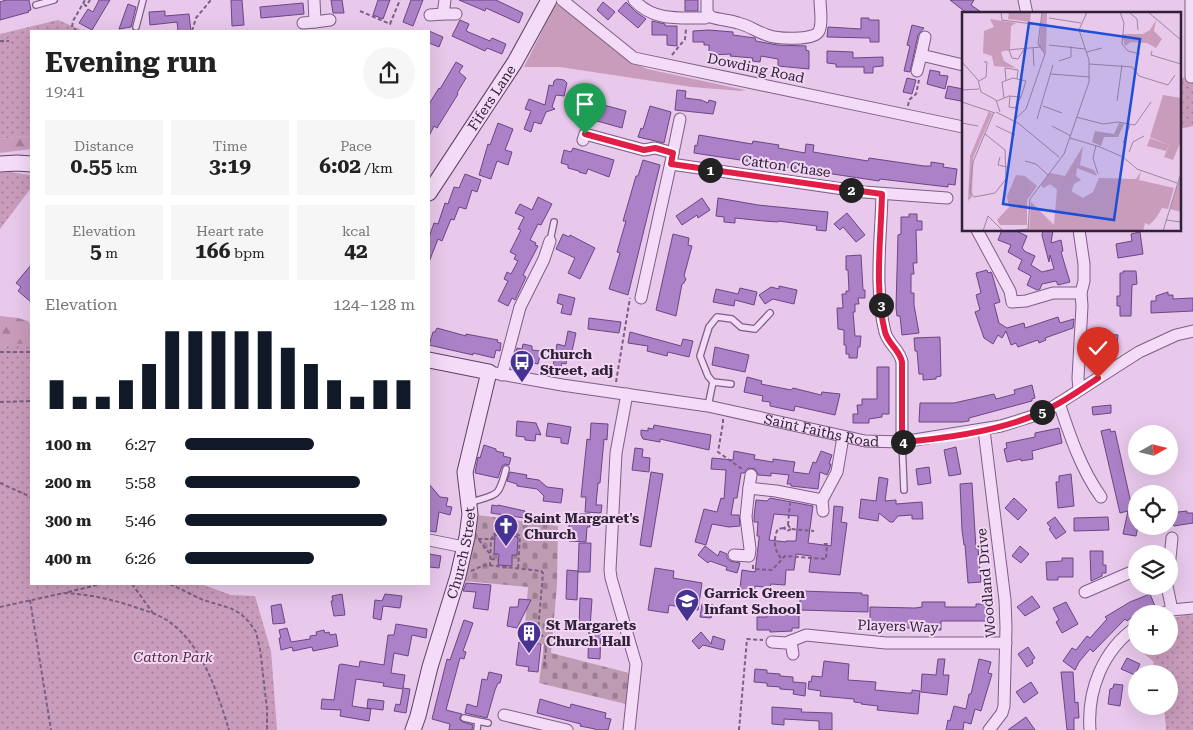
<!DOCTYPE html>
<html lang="en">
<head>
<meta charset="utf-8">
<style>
  :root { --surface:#fff; --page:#f6f6f6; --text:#222; --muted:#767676; --accent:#111827 }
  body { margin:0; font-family:"Roboto Serif",serif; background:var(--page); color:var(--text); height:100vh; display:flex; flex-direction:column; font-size:19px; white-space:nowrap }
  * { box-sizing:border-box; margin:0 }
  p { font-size:16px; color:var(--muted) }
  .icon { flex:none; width:28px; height:28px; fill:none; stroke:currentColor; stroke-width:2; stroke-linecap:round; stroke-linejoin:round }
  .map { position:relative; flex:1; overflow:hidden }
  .drawer { position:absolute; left:30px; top:30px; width:400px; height:555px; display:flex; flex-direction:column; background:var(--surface); border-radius:0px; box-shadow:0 5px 20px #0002 }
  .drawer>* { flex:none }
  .needle { width:32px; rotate:82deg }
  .fabs { position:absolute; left:1128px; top:425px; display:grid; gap:10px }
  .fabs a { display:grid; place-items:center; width:50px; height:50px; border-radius:50%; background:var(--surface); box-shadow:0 5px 20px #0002; font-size:25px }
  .pin { position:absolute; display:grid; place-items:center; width:42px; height:42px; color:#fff; margin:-51px -21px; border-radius:50% 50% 50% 0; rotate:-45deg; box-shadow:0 0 5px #0007 }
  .pin .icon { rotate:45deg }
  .km { position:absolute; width:25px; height:25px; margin:-12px; border-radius:50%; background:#222; color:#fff; font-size:14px; line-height:25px; text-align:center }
  .round { display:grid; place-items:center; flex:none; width:52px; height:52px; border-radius:26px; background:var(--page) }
  .headline { display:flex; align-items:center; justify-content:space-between; height:85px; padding:0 15px }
  h1 { font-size:28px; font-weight:700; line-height:38px }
  .figures { display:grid; grid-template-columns:repeat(3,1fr); gap:8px; height:85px; padding:5px 15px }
  .figures div { display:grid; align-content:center; border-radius:0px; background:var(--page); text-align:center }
  .figures b { font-size:21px; font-weight:700 }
  .figures small { font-size:14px; font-weight:400 }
  .figures p { font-size:14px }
  .chart { height:140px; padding:10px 15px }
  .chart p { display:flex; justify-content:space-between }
  .chart svg { width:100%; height:90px; margin-top:5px; stroke:var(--accent); stroke-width:6 }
  ul { padding:0 15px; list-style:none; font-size:16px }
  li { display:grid; grid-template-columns:80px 60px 1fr; align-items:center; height:38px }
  li i { height:12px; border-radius:6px; background:var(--accent) }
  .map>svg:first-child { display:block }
</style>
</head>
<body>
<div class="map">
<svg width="1193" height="730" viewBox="0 0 1193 730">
  <defs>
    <pattern id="forest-firs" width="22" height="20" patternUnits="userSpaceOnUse" patternTransform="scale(1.25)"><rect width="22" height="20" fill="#c99cbb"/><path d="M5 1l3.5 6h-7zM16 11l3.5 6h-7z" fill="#a47f99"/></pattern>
    <pattern id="cemetery-stones" width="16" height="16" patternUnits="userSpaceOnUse" patternTransform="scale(1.25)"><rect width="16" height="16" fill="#bf9bb3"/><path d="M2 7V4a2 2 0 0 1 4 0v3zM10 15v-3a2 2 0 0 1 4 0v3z" fill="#9c7e93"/></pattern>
    <pattern id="park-dots" width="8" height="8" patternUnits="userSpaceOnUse" patternTransform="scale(1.25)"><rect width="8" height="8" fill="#c99cbb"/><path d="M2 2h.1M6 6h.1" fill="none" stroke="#a47f99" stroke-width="1.8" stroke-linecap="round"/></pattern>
  </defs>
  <rect width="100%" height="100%" fill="#e8c8eb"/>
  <path fill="#c99cbb" d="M555,5H562L628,60L647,69L745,90L741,91L692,87L560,67H524Z"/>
  <path fill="url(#forest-firs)" d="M22,136L31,137V149L0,153V139Z
    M0,316L18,318L28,321L31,326V354L0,386Z"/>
  <path fill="url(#cemetery-stones)" fill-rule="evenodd" d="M478,515L558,526L557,584L551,653L629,673L626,704L539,683L544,644L524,640L528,587L463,581ZM507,531V536L518,537L517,555H512L511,566L498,565V554H495V536H501Z"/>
  <path fill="url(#park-dots)" d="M58,20L84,31H31V137L22,136L0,139V34Z
    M1193,77V126L1179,129V78Z
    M9,172L31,175V188L0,229V173Z
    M31,343V584H201L231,595L255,596L271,651L277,730H0V345Z
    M1186,615H1193V730H1166L1164,706H1169V674H1151L1154,662L1131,642L1136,638V646H1169V619Z"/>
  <path fill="#ac81c7" stroke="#6b4684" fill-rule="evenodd" d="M6,0H29L31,10L28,11L29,12L0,20V2Z
    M99,0H110L92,30L79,23L88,9L93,12Z
    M231,0H242L244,25L232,26Z
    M331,0H342L344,13H333Z
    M378,0H390L383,19L373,15Z
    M411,0H423L413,26L403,22Z
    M459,0H496L523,13L519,23L486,8L485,11Z
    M685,0H698V11H685Z
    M950,0H974L971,5L984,14H968Z
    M603,2L615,12L608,20L597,10Z
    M626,2L636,12L646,19L638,28L618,11Z
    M303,3L304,14L261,18L260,7Z
    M128,4L136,7L131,27L119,29Z
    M165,11V16L189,14L191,31H178L177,22L150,25L149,12Z
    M861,18H869V20H879V42H870V38L827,37L828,27L861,29Z
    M460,20L469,24L466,31L490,41L492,38L506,44L502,54L487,48L485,51L452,36Z
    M652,21L665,24V26H677V46L667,45V35H652Z
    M912,25L924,28L918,35L910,72L904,71L910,46L907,45Z
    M709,30L733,32V35L755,38L756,41L777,45L806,46V50L809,51V69L778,66V59L761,56L760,62L752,61L753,58L730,56L731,54L709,55V45H704V42H693V31Z
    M429,31L443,37L439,47L429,43Z
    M827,51L853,52V58L883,57V66L873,67V73H864V67H836V64L827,63Z
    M456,62L463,66L459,72L466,78L457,93L458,94L437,128L434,126L429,136V104L439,88L440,89Z
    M930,70L940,72L939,75L948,76L945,89L927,84Z
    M907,78L916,80L912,94L903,92Z
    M557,79L564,80L567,83L564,96L556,95L552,107L555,109L546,112L541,124L534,122L531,132L524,129L531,111L525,109L529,99L545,105L549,85L553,86L554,81Z
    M948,86L963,89L961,101L945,98Z
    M677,90L686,91L685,98L701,100L708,103L709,100L716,102L713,114L675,110Z
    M581,99L626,111L622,128L583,117L584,113L577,111Z
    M650,106L671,112L664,143L638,137L641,128L643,129Z
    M498,123L513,129L505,150L512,152L508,165L497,161L491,179L479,175L488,144L490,145Z
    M699,135L752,144L753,141L779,145L778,148L805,153L806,144L814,145L813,152L868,161L869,158L924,166H931V162L944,164L943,167L957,169L955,185L948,184V187L880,179L879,181L694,153L695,145L697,146Z
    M573,148L614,160L609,177L588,169L586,174L579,172V171L568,168V165L561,163L564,150L571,152Z
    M643,160L660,165L628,295L609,289L620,253L617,252L626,221H623L636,176H638Z
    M465,174L481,180L477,192L472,190L466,209L459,207L454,220L451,219L442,241L438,239L429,262V237L434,223L438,224L445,203L448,204L454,187L459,188Z
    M538,197L552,204L541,225L538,224L530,240L536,243L535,245L538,246L523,275L526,277L515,300L512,298L508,306L498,301L508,281L504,279L507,272L511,274L518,261L514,259L516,255L510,252L521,230L518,229L524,217L515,213L520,204L532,210Z
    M702,198L710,210L698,218L697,215L682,225L676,216Z
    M718,198L758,205L828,212L826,231L816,230L817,226L778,221V222L764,221L735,218V223L724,222V217L716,216Z
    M847,213L865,235L856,242L843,227L840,230L834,224Z
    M909,214H917V221H922V230H916L917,263H913L914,274H911V293H914V305L919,333L902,335L900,316H897L896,308L898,235L901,234V217H909Z
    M1002,230H1014L1027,236L1022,248L1024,250V251L1035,256L1031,265L1042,272L1054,269L1050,255L1049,262L1042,235L1043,230H1053L1051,243L1061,240L1063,251L1061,252L1070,282L1058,285L1056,281L1042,284L1040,289L1037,290L1027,285L1031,276L1018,269L1022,260L1008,252L1011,245L998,240Z
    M1140,232L1143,254L1118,258L1116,244L1132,241L1131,234Z
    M563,234L569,237L570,235L595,248L580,279L568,273L575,258L556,249Z
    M673,234L689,238L688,245L692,246L684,276L686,279L684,283L682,284L676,316L656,310Z
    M861,255L863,290H865V298H858L859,304H855V312H853L855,336H861L860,347H858L857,358H849V354H846V345H844V330L838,329L837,308H843L842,294H846V291H849L848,270H846V256Z
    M31,265V302L18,291L21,287L16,283Z
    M987,270L988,273L991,272L992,274L1000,302L994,304L999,323L1007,328L1024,323L1025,328L1058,317L1060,323L1074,319L1073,328L1045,338L1046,340L1039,343L1038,340L1018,347L1016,343L1011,345L1006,331L1002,338L998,335L993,344L984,338L975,312L980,310L976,295L981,293L976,273Z
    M1123,271H1136L1137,284L1132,285L1131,316H1120V306H1117V296H1120V273H1123Z
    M779,286L797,290L794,304L773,299L765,304L759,295L771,287L779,289Z
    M740,288L757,292L754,305L735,300L734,306L713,302L716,289L738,294Z
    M1168,292V295H1173V299L1193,298V311L1151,313V301H1156V296Z
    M559,294L575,298L571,315L561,313L563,305L557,303Z
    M589,318L621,322L619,333L588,329Z
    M437,328L466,336V334L498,340L497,342L501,343L500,351L496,350L494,358L473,353V355L429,345L433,332H435Z
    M1098,328L1106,329V334L1118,335L1117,345H1091L1092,333H1097Z
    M568,331L576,333L571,356L568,355L566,364L562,363L561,367L553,366L557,344L565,346Z
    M630,332L681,346L683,339L693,341L689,357L668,352L667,356L647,351L648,346L628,343Z
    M940,337L941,376L936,377V379L923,380V374H919L917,351H915L914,338Z
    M523,344L532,346V350L541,351L538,364L514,359L517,348L522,349Z
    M715,347L749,355L745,372L712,365Z
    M877,367H889V414H882V417L869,419V423H853V414H858L857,405H862V399H877Z
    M747,377L762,381L761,384L791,390L793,388L821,395L822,392L840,394L835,415L795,406L794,411L770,406V402L762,401L763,396L744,392Z
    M1032,385L1035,398L1032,399V401L969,418V421L962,422H919L920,403H954L994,394L996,399L1015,394L1014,390Z
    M1111,405V413L1093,415L1092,407Z
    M517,421L536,423L541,435L536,434L535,441L525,440V437L516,436Z
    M548,423L571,427L568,444L561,443V438L546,436Z
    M591,423L608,424L607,440L604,439L600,483H598L596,505H602L601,513L585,512L586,497H581L587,439L590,440Z
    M654,425L711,435L709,450L660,439V442L643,439L641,435V430L648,431V428L653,429Z
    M1059,428L1062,443L1032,451L1033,459L1021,461V459L1007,462L1004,449L1007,448L1006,443L1035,437V433Z
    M1110,429L1111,432L1115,431L1133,512H1136L1138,526L1136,536L1123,534L1128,511L1120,513L1101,431Z
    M484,445L496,449V451L504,453L503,456L511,458L509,465L505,464L502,466L498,478L475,473L478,457L480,458Z
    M956,447L961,474L949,476L944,450Z
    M635,448L643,449L642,457L650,458L649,472L632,470Z
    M734,451L755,455L754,459L773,462V459L795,462L793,472L809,474L813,462L816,463L821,451L832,455L829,464H831L830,468L827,475L820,472L818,489L791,486V484H787L789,475L771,473V476L758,475L755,469L748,468L744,473H741L737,498H734L731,515H739L740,526L729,527L712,524L706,545L695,542L704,509L717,512L721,498L724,499L726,470L711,469L712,458L733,460Z
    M929,467L931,483L918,485L916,469Z
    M510,472L527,475L526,478L539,480L547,487L563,489L561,503L543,501L544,496L537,489L517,486V484L507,481Z
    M651,472L663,474L651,547L640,545Z
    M1071,474L1074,506L1058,508L1056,482H1059V476Z
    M879,477L888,479L885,501L896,500V504L922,502L923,519H912V515L898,516L893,522H890L879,513L878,521L859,518L861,499L876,501Z
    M972,483L976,549L978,548L981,582L968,583L965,545H964L962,530L960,484Z
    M429,484L440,497L448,498L446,506L452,507L450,515L439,512L436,532L429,531Z
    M770,498L813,506L808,543L831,546L834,506L843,507L841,522L847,523L840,575L809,572L811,556L796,554L794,570H786L785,585L771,584L770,588L755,586L754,596L741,595L742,588H740L742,570L755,572L759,539V536H757L758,522H754V517L756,500L767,501ZM774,514L798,516L796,541H786V542L769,540Z
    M1014,498L1027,510L1018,520L1005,508Z
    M492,505L498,506V505L525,511L524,518L491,513Z
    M1187,511V513H1193V523L1174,526L1173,523H1169V513Z
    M569,514H590V527H587L586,542L569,541Z
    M1055,517L1066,532L1056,539L1049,529L1051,528L1047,523Z
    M1108,517L1109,530L1074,531V518Z
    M505,525L509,536L518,537L517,555H512V566L498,565L499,554H494L495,535L499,536Z
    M579,543H591L590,572H578Z
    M705,546L718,556L720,551L727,554V558L730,561L740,563L737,573L726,570L727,567L710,561L708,563L698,555Z
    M1020,546L1029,554L1021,563L1012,556Z
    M1090,551H1103V565H1106V573H1102V576L1091,581Z
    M429,554L441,556L439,568L429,567Z
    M1062,558H1073V577H1058V580H1047L1046,562L1062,561Z
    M655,568L674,571L673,578L702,583L698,610L669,605L668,613L648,610Z
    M567,570L578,571L577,600L566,599Z
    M466,583L491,585L488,610L473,608L476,592L463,591Z
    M800,591L862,593V595H868V612L800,610Z
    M342,594L345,615L334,616L331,601H333L332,596Z
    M385,594L402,596L400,608L383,606L381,620L373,618L375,600L382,601Z
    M1150,594L1155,606L1136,614L1127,621L1125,619L1093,652L1090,649L1079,662L1075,670L1063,661L1072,648L1076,650L1087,636L1090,638L1107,619L1105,617L1130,602Z
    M1032,596L1040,607L1025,616L1017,607Z
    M580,598L592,599L590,628L579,627Z
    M519,599L531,600L517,628L507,626L510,607H518Z
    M986,601H993V621H941V630H926V628H870V607L915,608L922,607V602H945V607H976V604H986Z
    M1066,602L1078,624L1062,633L1056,622L1059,620L1053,608Z
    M281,604L285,623L273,624L271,606Z
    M702,604L713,605L711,618L700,617Z
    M784,611H799V628H792V631L770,632V630H757V617H767L766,613Z
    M464,620L473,623L463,651L466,652L464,659L460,658L446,710L462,714L460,717V720L463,722L473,725L472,730H449L450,724L432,719L447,659L450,660Z
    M396,624L427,629L426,638L412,635L408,656L394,653L391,673L405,675L403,688L410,689L406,713L394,711L396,704L400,705L403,689L383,686L384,683L356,679L352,706L371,709L369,721L340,716L341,710L321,709L322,699L334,700L339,665L341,664L359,667L360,661L384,665L388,635H394Z
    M287,628L291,642L310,639V636L317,635L316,632L324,630L325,633L329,632L330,635L336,634L338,646L313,651L312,647L293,651L292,647L281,650L279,638H281L279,630Z
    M589,628L601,629L600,659L588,658Z
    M701,632L711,644L713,636L725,640L723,650L703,645L699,649L692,641Z
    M519,642L541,644L538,672L528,671L529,667L516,665Z
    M1028,647L1035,658L1032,660L1033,663L1027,667L1018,654Z
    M1127,658L1140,664L1135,675L1121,669Z
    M938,659H945L943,675H949L947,695L921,692L922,674L936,675Z
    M979,659L991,662L988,673L992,674L981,711L975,709L971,724L964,722L963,730H946L948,720L950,721L954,706L966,709L969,694H971Z
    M824,661L849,664L848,680L876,682L875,690L907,693H912V690L920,691L918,714L877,710L878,706L861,704L862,703L854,702V699L820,696L821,691L808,689L809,681L811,682L812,676L822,677Z
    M755,669L767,670V673L780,674V676L793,677V682L806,683L805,696L793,694L794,690L780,689V687L767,686V683L754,682Z
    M489,672L502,675L500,683H498L495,690L487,718L465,713L467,704L477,707L482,679L487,680Z
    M1061,672H1073L1075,703L1078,702L1079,718H1074V730H1067Z
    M1031,682L1038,693L1024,703L1016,692Z
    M1114,684L1123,685L1120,706L1108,704L1110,689L1113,688Z
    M368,699L384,701L383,710L367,708Z
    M540,699L570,708L571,704L606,713L605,718L611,719L608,730H595V729L580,726L581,724L537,713Z
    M772,707L802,709L801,712L832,713V730H819V721L784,719V725L772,724Z
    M1026,717L1035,730H1008Z"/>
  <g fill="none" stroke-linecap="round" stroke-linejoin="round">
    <defs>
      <path id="lane" d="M36,5L54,0
        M136,27L143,0
        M550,241L554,222
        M713,382L731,384
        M708,406L713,382L708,376L700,356L709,327L717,317L732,319L741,327L755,329L770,313
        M902,442L904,490
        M469,503C497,493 498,500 506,469
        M464,718L478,721L477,730
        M478,721L488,723"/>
      <g id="street">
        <path d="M445,0L443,14H456"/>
        <path d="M562,0L634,58L963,127"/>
        <path d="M634,0C653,21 678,18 705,18L709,16"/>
        <path d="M707,0V12L711,17C720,20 729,20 738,23C748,25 757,32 767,35C776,39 815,41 819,31C823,23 820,9 820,0"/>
        <path d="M1024,0L1027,14"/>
        <path d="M1191,0V77"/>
        <path d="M430,15L443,14"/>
        <path d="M315,22L330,20"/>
        <path d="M303,23L315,22L314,0"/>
        <path d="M921,55L925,37"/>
        <path d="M917,71L921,55L963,65"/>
        <path d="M583,140L585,134L644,150L655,148L673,153L641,298"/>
        <path d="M673,153L680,119"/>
        <path d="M671,164L864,192L947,198"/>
        <path d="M882,194C881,239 874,288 885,332C888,344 900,350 902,362V442"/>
        <path d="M977,230L1010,291L1012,302L1026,301L1053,293H1081"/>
        <path id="s1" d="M489,372L562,385L708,406L865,441L902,442L1001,426L1033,416L1053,407L1139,352L1176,335L1193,331"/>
        <path d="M502,375L520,307L544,259L550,241"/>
        <path d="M1079,390L1078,378L1082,306L1081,293L1084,281V264L1079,230"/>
        <path d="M627,394L616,453L610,570L611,578L636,664L629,730"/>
        <path d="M1059,403C1070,436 1081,469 1101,497"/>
        <path d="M984,430L1005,600L1006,627L1004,706L1002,713L989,730"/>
        <path d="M751,475L749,488L776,491L822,500"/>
        <path d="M823,511L822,500L837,472L843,437"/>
        <path d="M429,540L464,547"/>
        <path d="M734,555L749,556L750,549L746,517L749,488"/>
        <path d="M1169,568L1172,538"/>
        <path d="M1167,586L1172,610"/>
        <path d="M1085,592L1136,570"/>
        <path d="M1161,614L1172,610L1193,608"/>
        <path d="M791,641L793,654"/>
        <path d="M772,642L786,643L806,635L886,643H1006"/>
        <path d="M504,715L567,730"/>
        <path d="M1090,730C1087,690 1103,650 1136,627"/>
      </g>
      <g id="secondary">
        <path d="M0,164L17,163L31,164"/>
        <path id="s2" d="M429,193L515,62L549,0"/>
        <path id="s3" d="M413,730L418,716L430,667L458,576L467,537L470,514L465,472L489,372L429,360"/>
      </g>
    </defs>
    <use href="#lane" stroke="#7c5e86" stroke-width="8"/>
    <use href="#street" stroke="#7c5e86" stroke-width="13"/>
    <use href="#secondary" stroke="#5d4168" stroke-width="17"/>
    <path stroke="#7c5e86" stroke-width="2" stroke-dasharray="4 2.5" stroke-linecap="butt" d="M84,4L86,6L90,0
      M360,11L390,24L400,0
      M77,31L72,27L73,21L85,0
      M192,31L196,18L211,0
      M0,41H9
      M672,55L685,39L686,29
      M908,106L909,100L916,94L919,80
      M0,352H31
      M616,382L630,298
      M0,402L31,401
      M723,419V423L718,452L742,469
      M0,483L31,497
      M788,525L790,503
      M791,529L787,531L784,528L788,525L791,529L814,531
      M478,539H495
      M479,540L490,554
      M781,558C774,551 773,538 778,529L784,528
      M491,559L498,560
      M753,565V569L772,570L785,556L826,559L827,544H823
      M490,566L491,539L498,530L506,528L520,536L518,569
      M471,571L482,566L487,565L541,571L543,573L538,631L540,635L547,637L544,668
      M132,584L153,613
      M170,584L203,600L230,608L241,614L249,622L256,632L260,649L267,709V730
      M68,592L101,584
      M64,593C88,594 110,599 132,606C143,610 155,613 165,619C201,641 217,691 229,730
      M30,600L51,730
      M0,607L64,593
      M739,730L747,639L763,640"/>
    <use href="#lane" stroke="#f4dbf7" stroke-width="5.5"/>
    <use href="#street" stroke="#f4dbf7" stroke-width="11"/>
    <use href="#secondary" stroke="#f4dbf7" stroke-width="15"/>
  </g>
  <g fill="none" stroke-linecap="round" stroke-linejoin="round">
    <defs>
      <path id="route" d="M585,134L644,150L655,148L673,153L671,164L882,194C881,239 874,288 885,332C888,344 900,350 902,362V442C950,438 1010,430 1052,407C1068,399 1083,388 1098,378"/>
    </defs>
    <use href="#route" stroke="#fff" stroke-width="10"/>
    <use href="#route" stroke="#e11d48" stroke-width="6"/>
  </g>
  <defs>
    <symbol id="bus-pin" viewBox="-11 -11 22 30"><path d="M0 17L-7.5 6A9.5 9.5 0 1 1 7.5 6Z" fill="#463291" stroke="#f1d7f3"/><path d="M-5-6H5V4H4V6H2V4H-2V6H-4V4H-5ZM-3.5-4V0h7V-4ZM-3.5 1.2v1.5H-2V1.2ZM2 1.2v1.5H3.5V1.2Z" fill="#fff"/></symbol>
    <symbol id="church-pin" viewBox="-11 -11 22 30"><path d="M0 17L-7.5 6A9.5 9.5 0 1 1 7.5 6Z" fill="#463291" stroke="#f1d7f3"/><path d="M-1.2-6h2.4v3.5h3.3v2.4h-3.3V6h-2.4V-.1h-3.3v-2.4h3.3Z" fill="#fff"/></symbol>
    <symbol id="school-pin" viewBox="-11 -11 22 30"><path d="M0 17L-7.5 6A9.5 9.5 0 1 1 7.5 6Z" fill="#463291" stroke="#f1d7f3"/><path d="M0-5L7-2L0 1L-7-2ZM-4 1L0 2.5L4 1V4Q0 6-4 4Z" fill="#fff"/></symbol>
    <symbol id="building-pin" viewBox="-11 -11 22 30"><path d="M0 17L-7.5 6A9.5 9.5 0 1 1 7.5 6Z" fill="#463291" stroke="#f1d7f3"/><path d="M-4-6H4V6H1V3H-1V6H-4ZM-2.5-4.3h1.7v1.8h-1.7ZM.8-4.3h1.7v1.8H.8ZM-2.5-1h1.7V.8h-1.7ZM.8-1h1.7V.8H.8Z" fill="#fff"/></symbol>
  </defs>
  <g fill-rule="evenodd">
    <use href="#bus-pin" x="508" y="348" width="28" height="38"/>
    <use href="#church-pin" x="492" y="512" width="28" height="38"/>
    <use href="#school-pin" x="673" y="587" width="28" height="38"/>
    <use href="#building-pin" x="515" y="619" width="28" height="38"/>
  </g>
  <g text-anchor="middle" stroke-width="4" stroke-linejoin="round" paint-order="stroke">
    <g font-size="14" fill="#312138" stroke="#f1d7f3">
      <text transform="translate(756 68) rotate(12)" y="5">Dowding Road</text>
      <text dy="5" stroke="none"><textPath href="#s2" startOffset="114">Fifers Lane</textPath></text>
      <text transform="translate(786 166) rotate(8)" y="5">Catton Chase</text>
      <text dy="5" stroke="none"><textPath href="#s1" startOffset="338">Saint Faiths Road</textPath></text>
      <text dy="5" stroke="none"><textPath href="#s3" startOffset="184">Church Street</textPath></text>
      <text transform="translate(986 583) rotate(-95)" y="5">Woodland Drive</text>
      <text transform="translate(898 626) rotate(2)" y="5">Players Way</text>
    </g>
    <g font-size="14" font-weight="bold" fill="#312138" stroke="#f1d7f3" text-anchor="start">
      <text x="540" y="359">Church<tspan x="540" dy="16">Street, adj</tspan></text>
      <text x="524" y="523">Saint Margaret's<tspan x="524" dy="16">Church</tspan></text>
      <text x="704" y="598">Garrick Green<tspan x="704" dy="16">Infant School</tspan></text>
      <text x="546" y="630">St Margarets<tspan x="546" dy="16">Church Hall</tspan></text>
    </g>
    <g font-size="14" font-style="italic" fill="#53293f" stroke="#f1d7f3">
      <text x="173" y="662">Catton Park</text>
    </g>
  </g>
  <g transform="translate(962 12)">
    <rect width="219" height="219" fill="#e8c8eb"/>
    <path d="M188,126L207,133L204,139L185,134ZM219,163V200L208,197Z" fill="#c99cbb"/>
    <path d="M28,7L54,11L49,14L48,37L39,40L42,49L54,56L32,54L30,44L21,41L22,19L32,15ZM27,99L30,102L11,146L10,185L6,189L8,144ZM121,134L118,153L132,158L135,164L115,156L114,164L119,168L112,172L109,181L95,188V177L88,172L81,176L88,161L103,164ZM63,164L75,174L65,188V213H38L35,208L48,194L56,195V208L63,210V187L71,175Z" fill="#c99cbb"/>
    <path d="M157,111L162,112L156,125H142L139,134L130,130L133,119L152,122Z" fill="#bf9bb3"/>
    <path d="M47,0H69L68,10L46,7ZM80,0H85L84,42L77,34ZM194,8L192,19L200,27L194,36L185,31L169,30L163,34L160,22H181L188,18ZM201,83L219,86V129L211,148L202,145L207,133L188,125ZM179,159L177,168L212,176L206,197L200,196L194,206L187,213L183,211L181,219H67L69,190L92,213L95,177L88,172L81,176L79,173L88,161L103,166L104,176L121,186L131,180L137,166L174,167ZM54,163L63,164L71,175L63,187V210L55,211L56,195H47L45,184Z" fill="#c99cbb"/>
    <path fill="none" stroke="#9f85a3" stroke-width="1" d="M39,0L40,8L78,13M158,0L162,11L160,32L166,39L178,42M167,0L175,7L176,18M186,0L219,28M87,6L119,11M87,33L123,37M71,36L72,54M45,38L79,35M47,38L50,46L56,47L62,37M190,39L189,43L219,52M125,40L140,36M97,49L109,45V34M0,50L16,68L19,80L34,88L38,100M127,52L170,55L177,64L206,73L213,63M89,62L128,65M44,68L43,56L56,58L55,67M17,69L24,65L25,50H22M0,78L17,77M48,84L47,95L53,96L59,85M35,89L47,84L59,85L64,69L51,66L40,70L42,86M155,89L160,53M0,90L33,101M81,94L100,101M34,100L56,111L97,145M114,105L141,112L156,110L173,113L189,90M75,107L91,53M52,108L64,97L83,42L76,32L80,0M0,111L16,114M34,114L53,123M90,114L109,124M23,122L43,138L44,167L33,181L12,185L8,180L11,150L32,100M108,126L138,135L161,145L175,157L215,171M161,131L168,113M134,133L131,146L136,162M167,140L171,130L182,124M38,145L36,153L45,155M63,149L74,152L86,163M204,208L219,210M21,219L26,204L41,219M47,219L66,217M66,219L68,187L102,142L127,70V48L117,18L125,0M201,219L219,161"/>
    <path fill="#1d4ed8" fill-opacity="0.15" stroke="#1d4ed8" stroke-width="2.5" d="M67,11L178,27L152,208L41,192Z"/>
    <rect width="219" height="219" fill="none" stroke="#312138" stroke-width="2.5"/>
  </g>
</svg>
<div class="fabs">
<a><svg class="needle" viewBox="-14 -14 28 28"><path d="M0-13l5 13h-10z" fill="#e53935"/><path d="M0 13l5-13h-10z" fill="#767676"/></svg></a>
<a><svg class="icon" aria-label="locate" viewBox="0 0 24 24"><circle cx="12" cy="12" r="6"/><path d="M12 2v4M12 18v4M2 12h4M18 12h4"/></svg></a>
<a><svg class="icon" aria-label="layers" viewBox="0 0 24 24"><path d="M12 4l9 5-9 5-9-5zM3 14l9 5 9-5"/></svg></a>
<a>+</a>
<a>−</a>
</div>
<div class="pin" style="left:585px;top:134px;background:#1e9e55"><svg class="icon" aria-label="arrive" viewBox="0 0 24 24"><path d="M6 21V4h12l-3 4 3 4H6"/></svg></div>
<div class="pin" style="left:1098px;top:378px;background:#d93025"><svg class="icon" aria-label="check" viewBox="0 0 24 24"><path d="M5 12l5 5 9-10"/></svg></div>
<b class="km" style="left:710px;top:170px">1</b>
<b class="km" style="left:851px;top:190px">2</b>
<b class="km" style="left:881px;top:305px">3</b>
<b class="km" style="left:903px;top:442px">4</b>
<b class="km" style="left:1042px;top:412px">5</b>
<section class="drawer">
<div class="headline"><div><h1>Evening run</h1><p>19:41</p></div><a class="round"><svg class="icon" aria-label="share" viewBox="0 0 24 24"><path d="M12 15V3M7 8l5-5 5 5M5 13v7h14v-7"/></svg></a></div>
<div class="figures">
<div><p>Distance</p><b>0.55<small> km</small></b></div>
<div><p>Time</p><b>3:19</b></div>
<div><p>Pace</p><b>6:02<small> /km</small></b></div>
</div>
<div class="figures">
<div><p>Elevation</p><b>5<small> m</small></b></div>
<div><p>Heart rate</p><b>166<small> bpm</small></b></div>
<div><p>kcal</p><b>42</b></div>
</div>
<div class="chart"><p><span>Elevation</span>124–128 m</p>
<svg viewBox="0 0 160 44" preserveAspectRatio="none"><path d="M5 44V30M15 44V38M25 44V38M35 44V30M45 44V22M55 44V6M65 44V6M75 44V6M85 44V6M95 44V6M105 44V14M115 44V22M125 44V30M135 44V38M145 44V30M155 44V30"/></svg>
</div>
<ul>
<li><b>100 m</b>6:27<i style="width:56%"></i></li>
<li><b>200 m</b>5:58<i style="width:76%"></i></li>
<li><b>300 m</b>5:46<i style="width:88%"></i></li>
<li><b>400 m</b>6:26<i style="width:56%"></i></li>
</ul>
</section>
</div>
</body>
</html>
